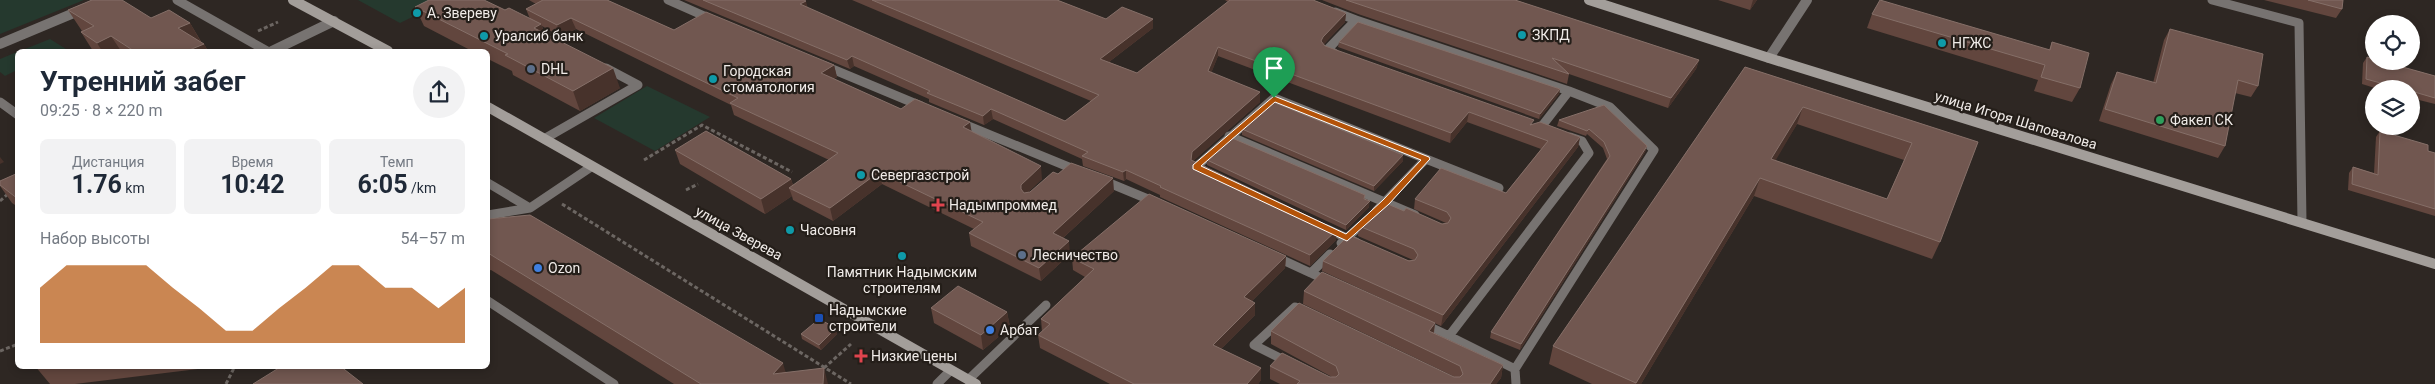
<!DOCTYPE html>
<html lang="ru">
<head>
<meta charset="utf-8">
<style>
  :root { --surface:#fff; --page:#f2f2f3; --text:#1f2937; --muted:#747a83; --accent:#b45309 }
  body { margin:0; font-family:Roboto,sans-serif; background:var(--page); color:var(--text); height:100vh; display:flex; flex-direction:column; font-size:19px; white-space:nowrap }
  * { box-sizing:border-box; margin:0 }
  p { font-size:16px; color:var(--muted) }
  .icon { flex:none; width:28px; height:28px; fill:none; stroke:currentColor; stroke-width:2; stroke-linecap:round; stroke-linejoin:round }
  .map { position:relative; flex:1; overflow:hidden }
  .sheet { position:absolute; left:15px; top:49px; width:475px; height:320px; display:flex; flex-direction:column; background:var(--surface); border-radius:8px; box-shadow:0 2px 8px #0003 }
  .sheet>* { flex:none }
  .fabs { position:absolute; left:2365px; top:15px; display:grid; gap:10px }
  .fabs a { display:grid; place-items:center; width:55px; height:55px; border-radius:50%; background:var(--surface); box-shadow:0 2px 8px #0003; font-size:25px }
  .pin { position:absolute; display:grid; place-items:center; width:42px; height:42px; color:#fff; margin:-51px -21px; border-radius:50% 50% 50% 0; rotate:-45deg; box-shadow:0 0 5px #0007 }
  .pin .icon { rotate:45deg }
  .round { display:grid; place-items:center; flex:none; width:52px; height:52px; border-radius:26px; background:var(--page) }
  .summary { display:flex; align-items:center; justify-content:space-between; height:85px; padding:0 25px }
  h1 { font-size:28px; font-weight:700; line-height:38px }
  .metrics { display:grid; grid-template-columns:repeat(3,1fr); gap:8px; height:85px; padding:5px 25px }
  .metrics div { display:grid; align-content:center; border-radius:8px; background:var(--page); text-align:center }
  .metrics b { font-size:25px; font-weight:700 }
  .metrics small { font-size:14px; font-weight:400 }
  .metrics p { font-size:14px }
  .chart { height:140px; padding:10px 25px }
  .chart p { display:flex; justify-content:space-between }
  .chart svg { width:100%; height:90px; margin-top:5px; fill:var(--accent); opacity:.7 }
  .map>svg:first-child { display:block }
</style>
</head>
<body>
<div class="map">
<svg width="2435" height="384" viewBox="0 0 2435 384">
  <rect width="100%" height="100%" fill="#2e2723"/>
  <path fill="#25392e" d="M0,0H84L0,34Z
    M358,0H447L400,23Z
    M50,39L66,49L20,51Z
    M17,52V70L5,76L0,72V59Z
    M647,86L710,117L655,151L594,118Z"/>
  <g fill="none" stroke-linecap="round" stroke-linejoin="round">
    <path stroke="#6c6662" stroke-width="3" stroke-dasharray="4 2.5" stroke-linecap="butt" d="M258,31L278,22
      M644,160L702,125L792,172
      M686,190L698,184
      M0,201L9,193
      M562,204L851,384
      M884,316L894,308
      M0,351L18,344
      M824,368L851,344
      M226,384L235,366"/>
    <path stroke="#777371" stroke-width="9" d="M177,0L267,51
      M668,0L711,19
      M2212,0L2299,23L2302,222
      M1356,20L1569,91L1610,107L1654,150L1515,369L1516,384
      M1334,53L1327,50L1356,20L1335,12
      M825,66L921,106
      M0,102L18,115
      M961,123L1076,170
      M1542,126L1569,91
      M1229,136L1415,215
      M544,139L638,85L606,68
      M1426,159L1499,188
      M1203,170L1196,167L1274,98L1426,159L1376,211
      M1102,180L1155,202
      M488,183L530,208L591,167
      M488,215L530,208
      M1327,229L1356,242
      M1341,243L1367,220
      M1276,257L1328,281
      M1311,273L1330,254
      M488,301L614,384
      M1424,324L1449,336L1589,153L1582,141L1570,137
      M1449,336L1515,369
      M1288,362L1254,345L1295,307L1302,310
      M968,380L1046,305
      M937,384L951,370"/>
    <path stroke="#777371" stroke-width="10" d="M0,44L105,0
      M272,51L334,21
      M1769,58L1807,0"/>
    <path stroke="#a39e9a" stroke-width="10" d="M293,0L388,51
      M1589,0L1769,58L2435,264
      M488,107L976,384"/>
  </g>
  <path fill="#62463e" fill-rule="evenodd" d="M529,0H607L674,30L834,65L837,77L834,79L901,109L972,132L1042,179L1027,193L1030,192L1058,174L1114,191L1063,238L1070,254L1041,281L971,246L969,233L974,229L882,184L833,221L793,200L792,196L765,214L680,164L675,150L791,179L793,185L829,160L734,115L731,105L576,29L561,37L542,26L544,33L620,88L580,111L513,75L512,71L488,59V51H472L424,26L415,7L505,10L530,19L526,9L536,4Z
    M684,0H804L808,8L1065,121L1091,101L852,0H1057L1106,19L1153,28L1109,62L1137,73L1228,2L1225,0H1313L1346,13L1345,22L1324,44L1325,46L1533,124L1580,137L1578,147L1441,326L1322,271L1323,261L1413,260L1358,236L1359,226L1404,211L1442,224L1446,223L1414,209L1415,199L1506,193L1541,149L1467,122L1450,143L1218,56L1211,73L1260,92V102L1193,161L1337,230L1336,240L1310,266L1160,197V195L1126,179L1124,181L1083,166L1082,159L993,119L984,125L929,102V99L854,66L850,69Z
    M1322,0H1515L1699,60L1696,69L1668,108L1569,74L1567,84L1358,14Z
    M1718,0H1757L1750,10Z
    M2264,0H2343L2342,9L2336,18Z
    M68,10L190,23L202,43L204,44L208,51H93L81,32L82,31Z
    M1872,14L2049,50L2052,42L2080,88L2072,102L2034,91L2038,80L1867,28Z
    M2170,29L2258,86L2251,97L2235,93L2225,146L2218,158L2099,121L2111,84L2117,72L2153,83L2164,40Z
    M1339,42L1560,89L1559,94L1539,119L1338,47Z
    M2367,57L2435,76V104L2411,98V89H2378L2362,84L2363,63Z
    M1745,67L1978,142L1940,242L1932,259L1754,196L1641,384H1592L1549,364L1553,346ZM1797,124L1904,160L1887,199L1775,160Z
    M1559,120L1647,146L1645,152L1520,350L1490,338L1491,332L1607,159L1603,148L1587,134L1586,136L1557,126Z
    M1242,129L1403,161L1374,191L1242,135Z
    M2380,131L2428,151L2435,153V216L2348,190L2349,173L2353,167L2374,173L2376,137Z
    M1207,160L1365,195L1364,199L1369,207L1346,230L1207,165Z
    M18,173V207L12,203L0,186V181Z
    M488,219L786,372L828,384H674L491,270L488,271Z
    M1286,256L1285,268L1252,301L1255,315L1221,349L1261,368V380L1258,384H1110L1040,348L1038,335L1042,331L1041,319L1085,277L1073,270L1072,258Z
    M1304,291L1435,323L1434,333L1503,365L1501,378L1496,384H1280L1270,379V366L1332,377L1271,344V331L1455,377L1303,304Z
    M931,308L1007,312L1010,327L983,350L934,323Z
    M801,334H837L821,350L802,339Z
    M35,366H207L206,368L75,384H50Z"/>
  <path fill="#47322b" d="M1753,0H1757L1750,10Z
    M806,1L808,10L800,4Z
    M1346,13L1345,22L1322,46L1321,41L1323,37Z
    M571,18L576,29L561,37L557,25Z
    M1153,19V28L1101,68L1100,59Z
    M190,23L202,44L178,28Z
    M541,24L548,44L534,28Z
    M111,36L121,51H102L97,43Z
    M204,44L208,51H187Z
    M1218,47V56L1208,81V71Z
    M852,56L854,66L850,69L847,60Z
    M1699,60L1696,69L1668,108L1671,98Z
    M834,65L837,77L824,86L821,73Z
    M613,68L620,88L580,111L573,91Z
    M1560,89L1559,94L1539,119L1540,114Z
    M1260,92V102L1192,162L1191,160L1192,152Z
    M1803,107L1797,124L1766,177L1771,159Z
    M991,109L993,119L984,125L983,116Z
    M1469,112L1467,122L1450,143L1451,133Z
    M970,122L972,134L963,127Z
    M1580,137L1578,147L1441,326L1443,315Z
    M1647,146L1645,152L1520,350L1521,344Z
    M1403,155V161L1374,191V186Z
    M0,157L4,162L0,164Z
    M1041,166L1042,179L1022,198L1021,189V185Z
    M1126,170V179L1124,181L1123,172Z
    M879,172L882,184L833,221L830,208Z
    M1113,178L1114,191L1054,246L1053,233Z
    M1760,178L1754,196L1641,384H1636Z
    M791,179L794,190L789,188L792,196L765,214L761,199Z
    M1370,201L1369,207L1346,230V225Z
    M1337,230L1336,240L1310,266V255Z
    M1069,241L1070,254L1041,281L1039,268Z
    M1286,256L1285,268L1244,309V297Z
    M1255,303V315L1213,357V345Z
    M1007,312L1010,327L983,350L981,335Z
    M1435,323L1433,336L1429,331Z
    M836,328L837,334L821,350L819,345Z
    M783,363L789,384L773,374Z
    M1503,365L1501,378L1496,384H1490Z
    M824,368L828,384H823Z
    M1261,368V380L1258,384H1247Z"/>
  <path fill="#715750" stroke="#856f68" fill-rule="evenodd" d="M92,0H122L151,18L169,10L190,23L178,28L204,44L187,51H134L111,36L97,43L81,32L94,26L68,10Z
    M429,0H484L505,10L509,8L541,24L534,28L613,68L573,91L505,55L508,54L415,7Z
    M543,0H607L674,30L706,12L834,65L821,73L901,109L915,99L970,122L963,127L1041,166L1021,185V189L1024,193L1030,192L1053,172L1058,174L1071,163L1113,178L1053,233L1069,241L1039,268L969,233L983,222L879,172L830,208L789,188L838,153L730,103L738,98L571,18L557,25L526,9Z
    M703,0H804L806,1L800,4L1065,121L1099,95L872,0H1057L1106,19L1122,7L1153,19L1100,59L1137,73L1230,0H1313L1346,13L1323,37L1321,41L1325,46L1534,120L1530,125L1540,122L1580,137L1443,315L1323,261L1349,235L1409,261L1415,260L1418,255L1414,249L1359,226L1383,202L1404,211L1406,208L1442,224L1448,223L1451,218L1447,212L1415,199L1441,168L1506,193L1548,141L1469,112L1451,133L1218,47L1208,71L1260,92L1192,152L1191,160L1337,230L1310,255L1160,187L1161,186L1126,170L1123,172L1082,156L1088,152L991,109L983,116L927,93L930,91L852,56L847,60Z
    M1346,0H1515L1699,60L1671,98L1552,58L1569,74Z
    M1880,0L2050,50L2052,42L2089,53L2080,88L2041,77L2045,65L1872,14Z
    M2308,0H2343L2342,9Z
    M1358,22L1560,89L1540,114L1339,42Z
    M2170,29L2263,54L2258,86L2238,80L2225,146L2105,109L2117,72L2156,83Z
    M2367,57L2374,59V61H2381L2435,76V98L2411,91V89H2402L2366,79Z
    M1745,67L1978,142L1940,242L1760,178L1636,383L1553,346ZM1803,107L1912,143L1887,199L1771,159Z
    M1273,102L1403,155L1374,186L1242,129Z
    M1604,105L1647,146L1521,344L1491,332L1610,156L1604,142L1589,129L1587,131L1559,120Z
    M706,131L791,179L761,199L675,150Z
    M2380,131L2428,145V151L2435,153V209L2352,184L2353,167L2378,175Z
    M1232,138L1365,195L1364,199L1370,201L1346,225L1207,160Z
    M18,173V199L0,185V181Z
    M1149,194L1286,256L1244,297L1255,303L1213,345L1261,368L1247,384H1134L1038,335L1050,324L1041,319L1094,269L1072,258Z
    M530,215L783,363L773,374L824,368L823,384H701L488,253V219Z
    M1322,272L1435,323L1429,331L1503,365L1490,384H1297L1300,381L1270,366L1282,353L1330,377H1336L1339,374L1336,366L1271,331L1299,303L1454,377H1460L1463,374L1460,366L1304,291Z
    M958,286L1007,312L981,335L931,308Z
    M819,319L836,328L819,345L801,334Z
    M282,366H340L363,384H253Z"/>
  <path fill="#b45309" stroke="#fff" fill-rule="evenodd" d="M1274,96L1429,157L1430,159L1389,204L1347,241L1193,169V165ZM1275,102L1421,160L1383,200L1346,234L1201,166Z"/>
  <g fill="#0f9aa8" stroke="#241e19" stroke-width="2">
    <circle cx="417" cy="13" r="5"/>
    <circle cx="1522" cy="35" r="5"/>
    <circle cx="484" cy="36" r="5"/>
    <circle cx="1942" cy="43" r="5"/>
    <circle cx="713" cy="79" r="5"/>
    <circle cx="861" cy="175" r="5"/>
    <circle cx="790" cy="230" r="5"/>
    <circle cx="902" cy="256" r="5"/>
  </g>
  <g fill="#5c6f8a" stroke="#241e19" stroke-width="2">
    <circle cx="531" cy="69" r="5"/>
    <circle cx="1022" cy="255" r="5"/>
  </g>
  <circle fill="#2e9e5b" stroke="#241e19" stroke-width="2" cx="2160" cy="120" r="5"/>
  <g fill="#e0444e" stroke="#241e19" stroke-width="2">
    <path d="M935.5 197.5h5v5h5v5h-5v5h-5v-5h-5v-5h5z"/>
    <path d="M858.5 348.5h5v5h5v5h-5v5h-5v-5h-5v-5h5z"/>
  </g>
  <g fill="#3f7fe0" stroke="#241e19" stroke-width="2">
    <circle cx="538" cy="268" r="5"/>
    <circle cx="990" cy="330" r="5"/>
  </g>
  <rect fill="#1a4fb4" stroke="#241e19" stroke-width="2" x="814" y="313" width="10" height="10" rx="2.5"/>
  <g text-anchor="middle" stroke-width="4.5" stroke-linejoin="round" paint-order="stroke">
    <g font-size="14" fill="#f1ece9" stroke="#241e19" text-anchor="start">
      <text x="427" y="18">А. Звереву</text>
      <text x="1532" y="40">ЗКПД</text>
      <text x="494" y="41">Уралсиб банк</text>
      <text x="1952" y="48">НГЖС</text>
      <text x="541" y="74">DHL</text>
      <text x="723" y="76">Городская<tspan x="723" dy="16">стоматология</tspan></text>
      <text x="2170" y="125">Факел СК</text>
      <text x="871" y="180">Севергазстрой</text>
      <text x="949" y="210">Надымпроммед</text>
      <text x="800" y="235">Часовня</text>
      <text x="1032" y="260">Лесничество</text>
      <text x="548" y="273">Ozon</text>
      <text x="902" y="277" text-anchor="middle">Памятник Надымским<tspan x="902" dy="16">строителям</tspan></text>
      <text x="829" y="315">Надымские<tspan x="829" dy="16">строители</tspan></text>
      <text x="1000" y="335">Арбат</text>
      <text x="871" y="361">Низкие цены</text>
    </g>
    <g font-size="14" fill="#f1ece9" stroke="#241e19">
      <text transform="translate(2016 120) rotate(17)" y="5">улица Игоря Шаповалова</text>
      <text transform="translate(739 233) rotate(29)" y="5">улица Зверева</text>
    </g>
  </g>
</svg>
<div class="fabs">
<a><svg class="icon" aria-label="locate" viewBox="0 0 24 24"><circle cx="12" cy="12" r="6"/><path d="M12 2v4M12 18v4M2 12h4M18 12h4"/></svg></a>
<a><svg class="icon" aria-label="layers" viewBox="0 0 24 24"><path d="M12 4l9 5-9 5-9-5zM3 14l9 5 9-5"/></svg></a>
</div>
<div class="pin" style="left:1274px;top:98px;background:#1e9e55"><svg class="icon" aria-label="arrive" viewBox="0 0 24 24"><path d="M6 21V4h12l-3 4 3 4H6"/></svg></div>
<section class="sheet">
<div class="summary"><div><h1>Утренний забег</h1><p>09:25 · 8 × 220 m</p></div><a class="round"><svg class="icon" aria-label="share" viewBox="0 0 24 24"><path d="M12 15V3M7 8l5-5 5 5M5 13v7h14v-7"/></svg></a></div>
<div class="metrics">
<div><p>Дистанция</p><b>1.76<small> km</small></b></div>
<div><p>Время</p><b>10:42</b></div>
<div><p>Темп</p><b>6:05<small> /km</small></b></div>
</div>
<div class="chart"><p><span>Набор высоты</span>54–57 m</p>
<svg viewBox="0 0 160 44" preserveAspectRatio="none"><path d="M0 44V17L10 6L20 6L30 6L40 6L50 17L60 27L70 38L80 38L90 27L100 17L110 6L120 6L130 17L140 17L150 27L160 17V44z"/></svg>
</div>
</section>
</div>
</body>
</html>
